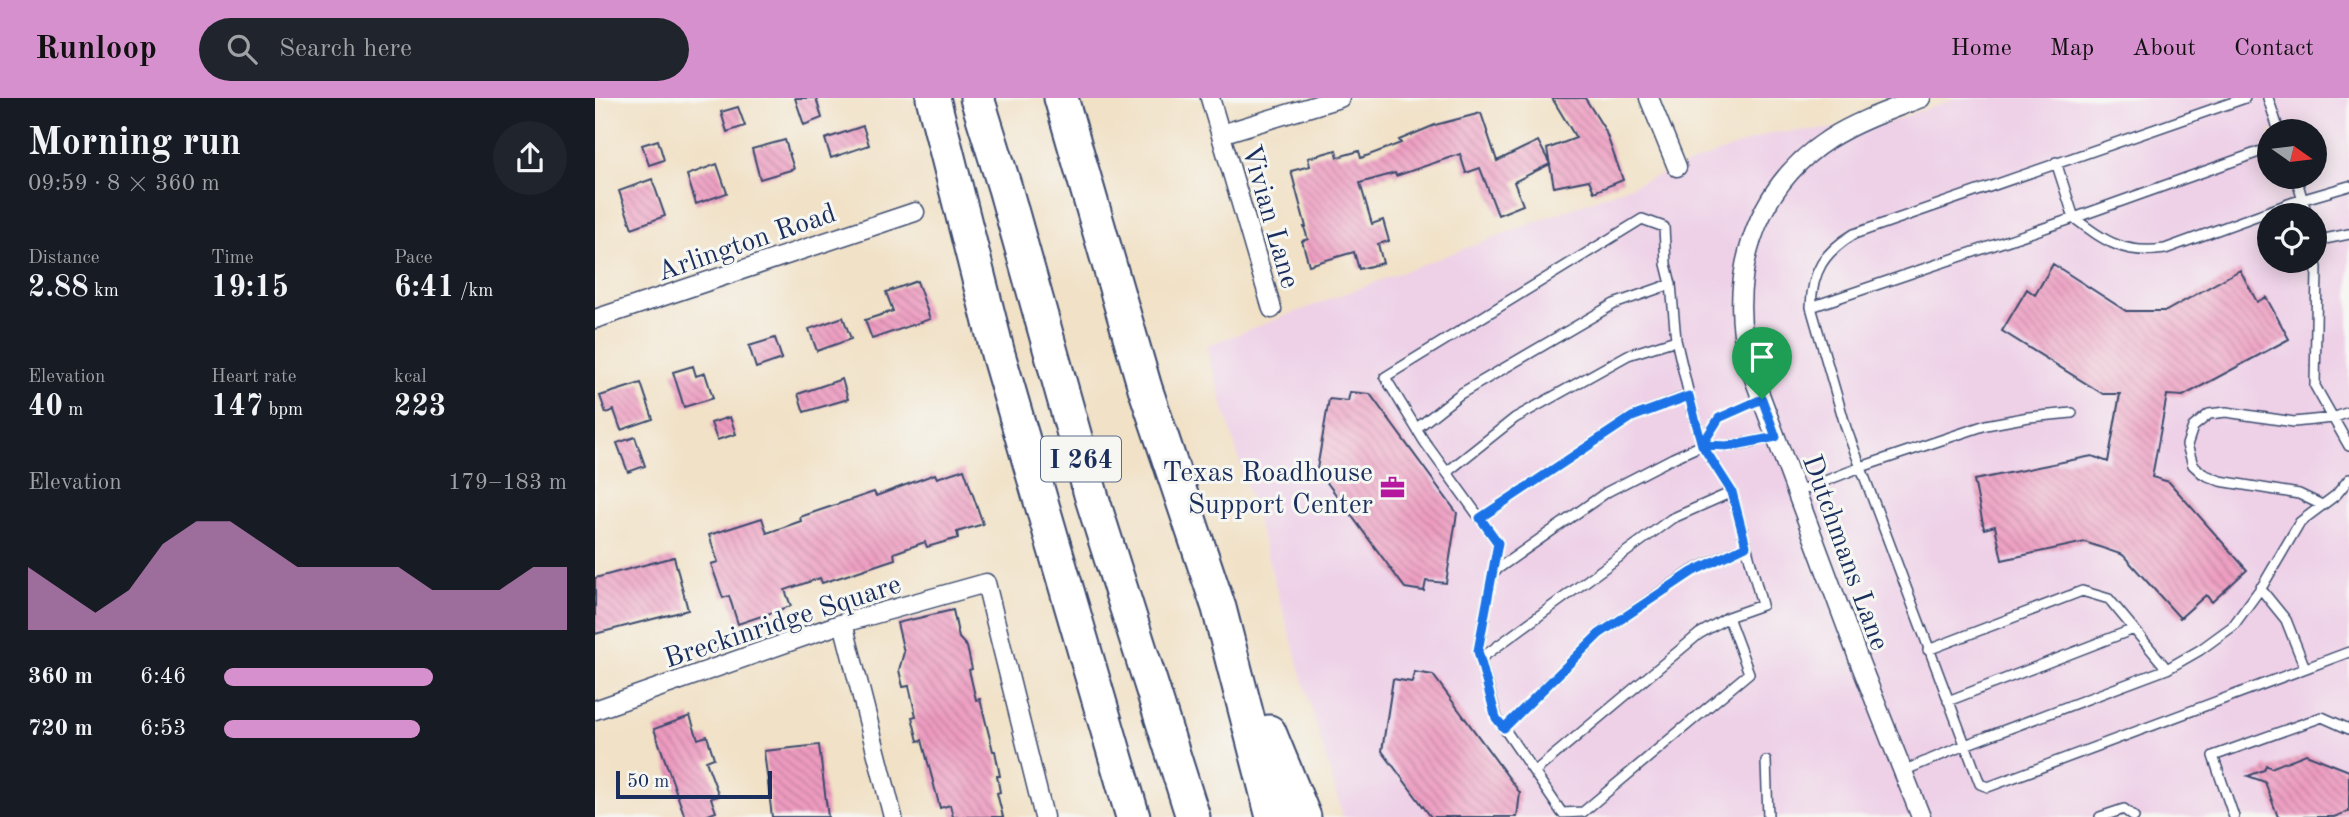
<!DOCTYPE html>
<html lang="en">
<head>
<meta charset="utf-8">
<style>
  :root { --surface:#171b24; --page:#20242c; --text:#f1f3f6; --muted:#9ea1a6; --accent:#d690ce }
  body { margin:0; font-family:"Old Standard TT",serif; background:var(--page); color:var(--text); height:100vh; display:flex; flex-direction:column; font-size:26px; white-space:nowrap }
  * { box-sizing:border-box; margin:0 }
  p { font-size:23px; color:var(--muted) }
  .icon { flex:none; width:38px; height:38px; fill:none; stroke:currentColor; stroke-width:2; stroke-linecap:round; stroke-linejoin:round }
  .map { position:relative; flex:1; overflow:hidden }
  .panel { display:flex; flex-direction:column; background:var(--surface); width:595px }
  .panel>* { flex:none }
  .needle { width:46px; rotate:104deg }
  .tools { position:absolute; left:1662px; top:21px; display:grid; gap:14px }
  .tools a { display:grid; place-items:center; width:70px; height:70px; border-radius:50%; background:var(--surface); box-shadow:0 4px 18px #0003; font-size:35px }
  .scale { position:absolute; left:21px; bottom:18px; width:156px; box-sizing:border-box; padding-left:7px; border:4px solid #1b2f5e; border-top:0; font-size:19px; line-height:24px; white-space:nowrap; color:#1b2f5e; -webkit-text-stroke:5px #f6f6f2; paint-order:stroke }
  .pin { position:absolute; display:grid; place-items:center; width:60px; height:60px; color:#fff; margin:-72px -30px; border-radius:50% 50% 50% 0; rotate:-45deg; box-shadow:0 0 7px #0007 }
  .pin .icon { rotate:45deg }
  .round { display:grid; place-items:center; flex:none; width:74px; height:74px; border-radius:37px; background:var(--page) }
  .summary { display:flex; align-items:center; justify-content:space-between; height:119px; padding:0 28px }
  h1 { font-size:38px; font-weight:700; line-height:52px }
  .metrics { display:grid; grid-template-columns:repeat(3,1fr); gap:10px; height:119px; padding:7px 28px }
  .metrics div { display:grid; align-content:center }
  .metrics b { font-size:30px; font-weight:700 }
  .metrics small { font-size:19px; font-weight:400 }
  .metrics p { font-size:19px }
  .chart { height:196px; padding:14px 28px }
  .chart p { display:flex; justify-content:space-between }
  .chart svg { width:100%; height:126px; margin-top:7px; fill:var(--accent); opacity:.7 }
  ul { padding:0 28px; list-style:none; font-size:23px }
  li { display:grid; grid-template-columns:112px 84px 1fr; align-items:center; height:52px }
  li i { height:18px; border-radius:9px; background:var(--accent) }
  header { display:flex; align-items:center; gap:42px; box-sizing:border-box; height:98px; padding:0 35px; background:var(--accent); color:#111 }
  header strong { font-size:33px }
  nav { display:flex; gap:38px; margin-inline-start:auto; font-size:24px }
  .search { width:490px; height:63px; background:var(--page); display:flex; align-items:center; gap:18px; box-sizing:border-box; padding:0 24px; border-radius:38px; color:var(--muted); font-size:26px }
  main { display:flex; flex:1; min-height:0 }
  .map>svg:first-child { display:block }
</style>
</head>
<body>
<header>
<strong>Runloop</strong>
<div class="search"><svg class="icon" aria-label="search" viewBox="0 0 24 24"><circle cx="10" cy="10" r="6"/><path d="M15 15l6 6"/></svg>Search here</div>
<nav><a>Home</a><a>Map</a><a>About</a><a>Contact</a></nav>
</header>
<main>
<section class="panel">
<div class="summary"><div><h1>Morning run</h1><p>09:59 · 8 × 360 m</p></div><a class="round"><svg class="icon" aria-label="share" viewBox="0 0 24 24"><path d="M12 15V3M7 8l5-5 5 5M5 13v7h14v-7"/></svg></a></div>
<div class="metrics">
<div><p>Distance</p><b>2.88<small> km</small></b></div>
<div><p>Time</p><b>19:15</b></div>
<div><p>Pace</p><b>6:41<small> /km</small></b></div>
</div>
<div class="metrics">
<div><p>Elevation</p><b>40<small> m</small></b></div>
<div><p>Heart rate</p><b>147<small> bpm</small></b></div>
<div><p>kcal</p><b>223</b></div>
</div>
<div class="chart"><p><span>Elevation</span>179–183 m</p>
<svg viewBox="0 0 160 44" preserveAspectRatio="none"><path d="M0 44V22L10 30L20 38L30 30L40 14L50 6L60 6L70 14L80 22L90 22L100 22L110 22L120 30L130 30L140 30L150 22L160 22V44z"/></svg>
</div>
<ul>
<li><b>360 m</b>6:46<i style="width:61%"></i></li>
<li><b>720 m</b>6:53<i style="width:57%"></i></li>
</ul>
</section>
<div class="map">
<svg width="1754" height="719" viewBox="0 0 1754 719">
  <defs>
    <pattern id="building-back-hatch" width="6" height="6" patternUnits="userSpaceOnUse" patternTransform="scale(1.75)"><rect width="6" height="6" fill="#ee9bc0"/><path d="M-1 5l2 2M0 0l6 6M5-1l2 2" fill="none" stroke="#c07f9f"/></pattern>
  </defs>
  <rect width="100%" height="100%" fill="#f6f6f2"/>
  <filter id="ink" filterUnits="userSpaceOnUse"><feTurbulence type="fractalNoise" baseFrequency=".0143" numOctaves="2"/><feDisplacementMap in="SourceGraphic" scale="14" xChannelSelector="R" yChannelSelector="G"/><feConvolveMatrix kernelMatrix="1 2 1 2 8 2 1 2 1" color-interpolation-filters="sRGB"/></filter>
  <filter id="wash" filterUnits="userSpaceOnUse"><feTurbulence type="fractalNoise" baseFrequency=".00686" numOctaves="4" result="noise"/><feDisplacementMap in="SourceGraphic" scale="28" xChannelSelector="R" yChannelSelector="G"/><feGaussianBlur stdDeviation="1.57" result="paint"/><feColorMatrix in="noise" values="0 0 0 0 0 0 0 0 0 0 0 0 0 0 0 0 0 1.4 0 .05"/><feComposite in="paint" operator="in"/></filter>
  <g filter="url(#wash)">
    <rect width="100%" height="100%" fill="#f1e1c6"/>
    <path fill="#eed0e7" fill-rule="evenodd" d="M1361,0H1754V719H748L611,248L1176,35L1286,27ZM1675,33H1720V79H1675ZM1675,117H1720V163H1675Z"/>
    <g id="blocks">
      <path fill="url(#building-back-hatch)" d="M200,0H221L227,20L209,27Z
        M957,0H990L1010,32L1028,82L999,94L994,82L959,89L952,51L981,40Z
        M143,9L150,28L132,34L126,14Z
        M886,15L902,63L943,43L955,66L919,84L928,107L903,117L885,70L871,75L865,56L801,78L800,75L765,85L777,126L788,122L794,143L783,146L788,165L764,171L759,154L714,167L707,143L713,141L709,129H711L696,73L715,68L713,60L741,52L743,59L764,53L766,60L806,45L804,42L840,27Z
        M268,28L274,47L236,60L230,41Z
        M63,42L69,62L54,67L47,47Z
        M190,42L199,71L165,81L157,51Z
        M122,66L132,95L101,106L92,77Z
        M57,81L70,118L37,130L24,93Z
        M1458,166L1531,213H1571L1645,172L1662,204L1671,199L1694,241L1588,298L1572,297L1557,379L1574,384L1652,472L1617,504L1611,497L1585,520L1528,457L1490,444L1407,462L1400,428L1389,431L1379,382L1497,358L1513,364L1525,296H1508L1407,233L1432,191L1440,197Z
        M322,183L335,221L277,241L270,222L298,213L291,194Z
        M248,219L256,241L222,253L214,231Z
        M180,240L187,261L161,270L154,248Z
        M98,268L101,278L110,275L118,300L89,309L78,274Z
        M247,281L253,301L209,314L203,296Z
        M46,285L58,321L26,332L19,312L11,315L5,298Z
        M755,294L775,296L862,415L851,485L831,483L829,493L810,490L722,371L734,301L753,303Z
        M135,319L141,336L122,342L116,325Z
        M40,339L50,368L33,374L22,345Z
        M369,371L388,426L362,434L363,440L332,449L330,444L299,455L300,461L249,478L227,485L225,480L190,492L196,508L143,526L134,498L128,500L116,466L123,464L114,437L167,420L172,435L206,423L205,419L279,394L281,398L340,376L342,380Z
        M79,459L93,512L0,536V480Z
        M358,512L364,540L372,549L377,571L374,572L381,602L385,601L398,653H400L405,678H402L405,694L402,695L408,719H358L355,707L345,710L327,642L323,643L317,619L321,618L314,588L308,589L304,572L309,554L302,525Z
        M819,574L838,577L925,695L922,719H836L787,653L798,581L817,584Z
        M95,618L103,641L112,638L119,660L111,663L124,698L116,700L121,714L108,719H90L59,631Z
        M224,647L233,719H177L169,653Z
        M1711,656L1754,673V713L1739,719H1683L1670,684L1653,678L1669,672L1671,667L1676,670Z"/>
    </g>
  </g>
  <g filter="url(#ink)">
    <use href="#blocks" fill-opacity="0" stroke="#3b4a6e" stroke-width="2"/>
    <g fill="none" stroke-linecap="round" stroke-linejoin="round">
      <defs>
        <path id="service" d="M1650,0L1259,136C1229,154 1217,173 1216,209L1251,330L1385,686L1393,689L1754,554
          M1673,0L1684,33
          M1461,64L1479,120L1675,50
          M1701,79L1712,117
          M1047,121L1069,129L1071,166L1076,186L1081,242L1094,297L1107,347L1137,394L1167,507L1133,519L1154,575L988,714L967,715L902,620L883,553L903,445L829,343L790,279Z
          M1720,143L1754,136
          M1720,160L1722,170L1720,288L1754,348
          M1216,209L1479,120C1510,143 1529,157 1570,151L1699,104L1754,88
          M822,330L865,296L1019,206L1076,186
          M1107,347L1124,320L1167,301
          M852,374L920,320L1033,257L1081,242
          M1202,394L1266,369L1391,327L1434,319L1477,315
          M1727,407L1704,396L1625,383L1608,376L1598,367L1592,347L1598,329L1614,316L1631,314L1699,324L1738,320L1754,314
          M885,420L1037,319L1094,297
          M898,474L1012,394L1078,360L1107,347L1135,348L1181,339
          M1665,490L1691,522L1710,570
          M1333,552L1487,493L1514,501L1572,571
          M885,561L1076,421L1137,394
          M1353,603L1539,531
          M909,630L1004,536L1097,473L1151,448
          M1171,663L1173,719
          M1308,673L1370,647L1572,571L1605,552L1638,528L1668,487L1705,424L1741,397L1754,381
          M939,674L1104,536L1133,519
          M1505,719L1529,711L1539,719
          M1639,719L1618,658L1727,619L1754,631"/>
        <path id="minor" d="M615,0L677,211
          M1054,0L1082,69
          M1326,0C1295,12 1262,23 1234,41C1157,91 1132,183 1154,267L1265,565L1326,719
          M626,36L745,0
          M0,221L320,114
          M248,525L298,719
          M0,612L248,525L391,485L449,719"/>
        <path id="motorway" d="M338,0L403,256L538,719
          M382,0L410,90L497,400L598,719
          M466,0L550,290L624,510L678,719
          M674,634L709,719"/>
      </defs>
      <use href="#service" stroke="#3b4a6e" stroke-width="12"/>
      <use href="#minor" stroke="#3b4a6e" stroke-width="21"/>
      <use href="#motorway" stroke="#3b4a6e" stroke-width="37"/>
      <use href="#service" stroke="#fff" stroke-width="9"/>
      <use href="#minor" stroke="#fff" stroke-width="18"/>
      <use href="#motorway" stroke="#fff" stroke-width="33"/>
    </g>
  </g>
  <g fill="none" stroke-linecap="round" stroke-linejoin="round" filter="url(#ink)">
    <defs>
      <path id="route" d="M1167,301L1124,320L1107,347L1094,298L1037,319L885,420L903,445L883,553L901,620L909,630L1004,536L1097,474L1151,448L1137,394L1107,347L1135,348L1181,339L1167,301"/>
    </defs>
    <use href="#route" stroke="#fff" stroke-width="14"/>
    <use href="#route" stroke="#1a73e8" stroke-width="9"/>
  </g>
  <defs>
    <symbol id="office-bare" viewBox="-9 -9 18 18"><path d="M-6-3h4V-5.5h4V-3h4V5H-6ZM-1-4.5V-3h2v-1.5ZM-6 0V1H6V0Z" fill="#b5179e" stroke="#f6f6f2" stroke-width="2.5" paint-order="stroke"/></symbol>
  </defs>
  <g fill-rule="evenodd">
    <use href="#office-bare" x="780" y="372" width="35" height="35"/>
  </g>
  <g text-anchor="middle" stroke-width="6" stroke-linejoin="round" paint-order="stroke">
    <rect fill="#f6f6f2" stroke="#5d6b8a" stroke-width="2" x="446" y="338.5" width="80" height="45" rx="5"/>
    <g font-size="26" font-weight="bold" fill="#1b2f5e">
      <text x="486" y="370">I 264</text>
    </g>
    <g font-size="28" fill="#1b2f5e" stroke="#f6f6f2">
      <text transform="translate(677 118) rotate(74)" y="10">Vivian Lane</text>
      <text transform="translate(151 143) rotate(-19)" y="10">Arlington Road</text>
      <text transform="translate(1252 454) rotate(70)" y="10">Dutchmans Lane</text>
      <text transform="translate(187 522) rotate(-18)" y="10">Breckinridge Square</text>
    </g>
    <g font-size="28" fill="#1b2f5e" stroke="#f6f6f2" text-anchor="end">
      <text x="778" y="383">Texas Roadhouse<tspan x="778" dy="32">Support Center</tspan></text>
    </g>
  </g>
</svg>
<div class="tools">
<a><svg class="needle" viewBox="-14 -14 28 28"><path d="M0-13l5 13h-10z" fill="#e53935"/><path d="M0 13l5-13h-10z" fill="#9ea1a6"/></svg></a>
<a><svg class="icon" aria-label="locate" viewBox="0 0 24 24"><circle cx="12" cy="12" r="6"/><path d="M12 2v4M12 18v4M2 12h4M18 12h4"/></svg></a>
</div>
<div class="scale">50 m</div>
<div class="pin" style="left:1167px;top:301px;background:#1e9e55"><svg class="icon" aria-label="arrive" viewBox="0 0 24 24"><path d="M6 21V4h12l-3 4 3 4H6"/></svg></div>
</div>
</main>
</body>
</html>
